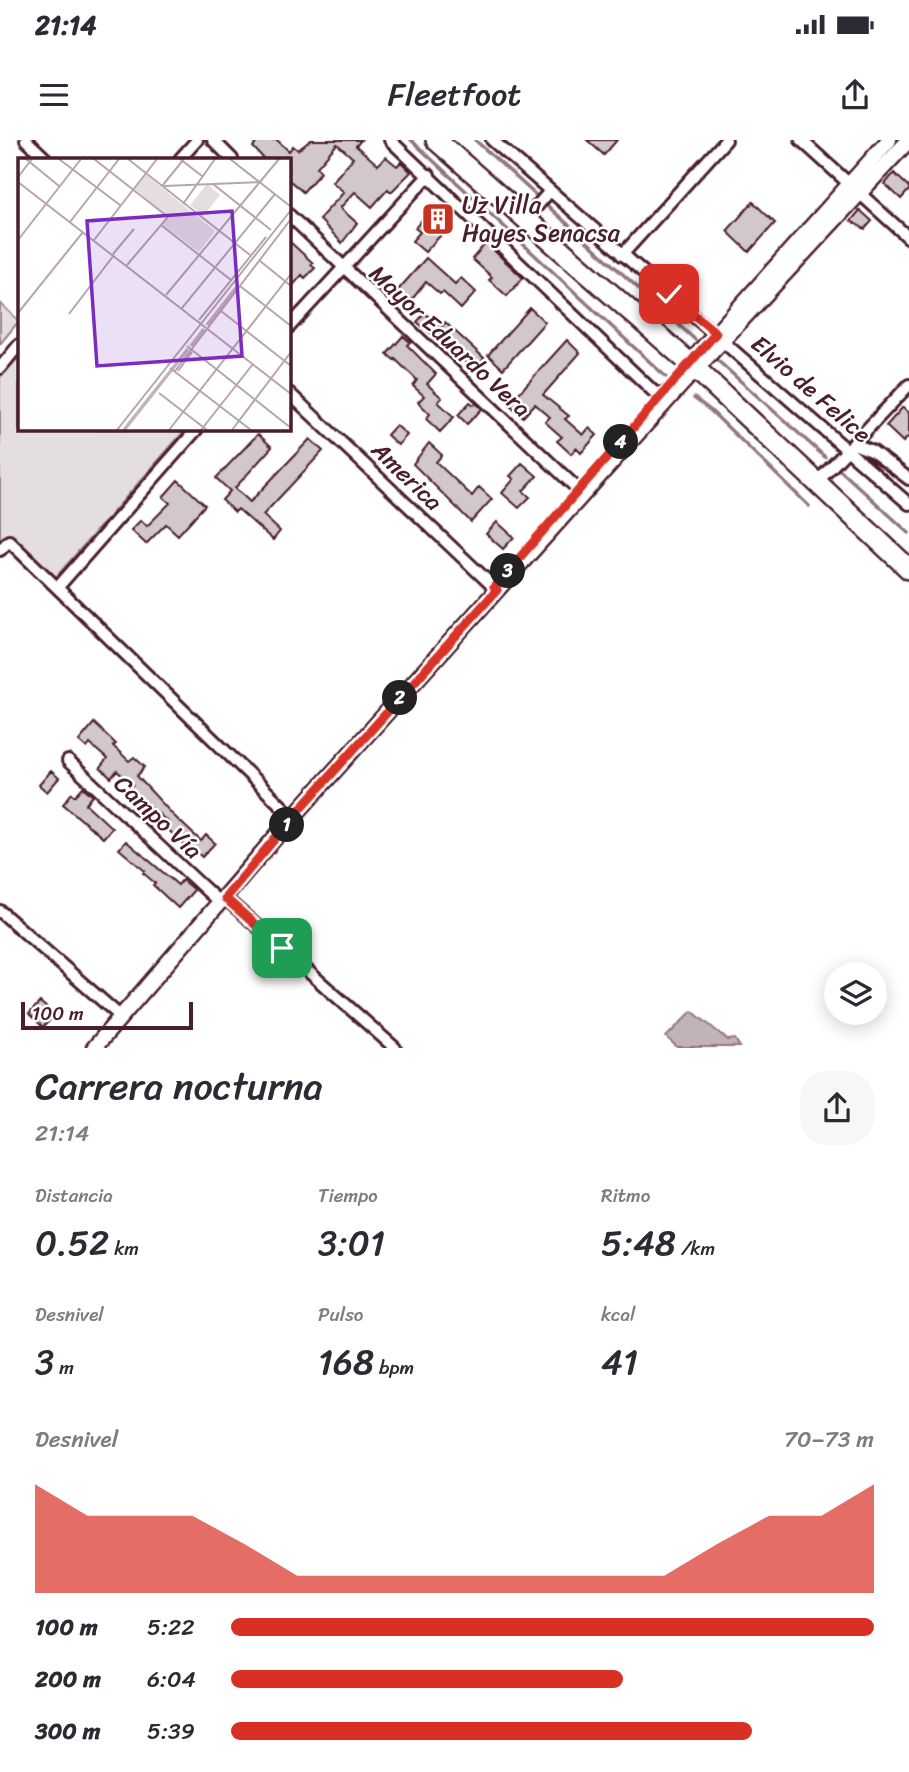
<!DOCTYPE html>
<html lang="es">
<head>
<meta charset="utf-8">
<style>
  :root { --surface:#fff; --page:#f7f7f7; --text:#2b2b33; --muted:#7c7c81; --accent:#d93025 }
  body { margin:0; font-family:Sriracha,sans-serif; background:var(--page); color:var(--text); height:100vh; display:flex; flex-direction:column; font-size:26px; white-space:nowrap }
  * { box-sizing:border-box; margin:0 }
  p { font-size:23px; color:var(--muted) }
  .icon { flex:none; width:38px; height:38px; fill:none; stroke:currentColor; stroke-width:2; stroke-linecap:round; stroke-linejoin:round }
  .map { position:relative; height:908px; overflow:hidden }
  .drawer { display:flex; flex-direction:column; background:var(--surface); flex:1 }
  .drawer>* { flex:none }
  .fabs { position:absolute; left:824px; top:822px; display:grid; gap:14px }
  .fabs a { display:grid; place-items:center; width:63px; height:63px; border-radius:50%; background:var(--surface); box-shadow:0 4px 18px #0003; font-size:35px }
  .scale { position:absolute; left:21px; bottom:18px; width:172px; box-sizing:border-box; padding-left:7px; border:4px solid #4a1f2b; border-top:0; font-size:19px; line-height:24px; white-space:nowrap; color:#4a1f2b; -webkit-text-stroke:5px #fff; paint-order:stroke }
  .pin { position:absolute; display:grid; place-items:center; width:60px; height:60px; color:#fff; margin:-30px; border-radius:14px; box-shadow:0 4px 10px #0006 }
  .km { position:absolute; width:35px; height:35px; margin:-18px; border-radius:50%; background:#222; color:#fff; font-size:19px; line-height:35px; text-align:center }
  .round { display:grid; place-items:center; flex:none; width:74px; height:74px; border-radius:28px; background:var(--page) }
  .overview { display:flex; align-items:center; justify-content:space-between; height:119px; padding:0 35px }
  h1 { font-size:38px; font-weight:600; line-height:52px }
  .figures { display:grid; grid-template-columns:repeat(3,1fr); gap:10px; height:119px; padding:7px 35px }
  .figures div { display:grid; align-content:center }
  .figures b { font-size:35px; font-weight:600 }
  .figures small { font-size:19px; font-weight:400 }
  .figures p { font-size:19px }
  .chart { height:196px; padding:14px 35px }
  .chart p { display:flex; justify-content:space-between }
  .chart svg { width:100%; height:126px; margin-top:7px; fill:var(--accent); opacity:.7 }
  ul { padding:0 35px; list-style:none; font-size:23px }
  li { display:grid; grid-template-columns:112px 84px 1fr; align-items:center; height:52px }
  li i { height:18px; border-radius:9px; background:var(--accent) }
  .status { display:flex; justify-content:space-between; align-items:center; height:49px; padding:0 35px; background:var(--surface); direction:ltr }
  .status svg { height:19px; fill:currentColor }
  header { display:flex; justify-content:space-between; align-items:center; height:91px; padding:0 35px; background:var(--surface); font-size:32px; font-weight:600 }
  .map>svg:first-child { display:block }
</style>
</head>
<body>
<div class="status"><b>21:14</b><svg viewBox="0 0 49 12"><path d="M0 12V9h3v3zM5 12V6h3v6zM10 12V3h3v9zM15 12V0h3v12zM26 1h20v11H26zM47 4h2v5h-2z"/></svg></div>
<header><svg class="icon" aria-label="menu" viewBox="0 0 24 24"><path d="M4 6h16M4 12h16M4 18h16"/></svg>Fleetfoot<svg class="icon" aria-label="share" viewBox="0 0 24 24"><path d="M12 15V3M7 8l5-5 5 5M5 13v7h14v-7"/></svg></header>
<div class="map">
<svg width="909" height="908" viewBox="0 0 909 908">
  <rect width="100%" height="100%" fill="#fff"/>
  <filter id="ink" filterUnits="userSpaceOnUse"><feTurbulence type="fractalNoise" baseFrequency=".0143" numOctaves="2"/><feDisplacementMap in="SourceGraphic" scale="14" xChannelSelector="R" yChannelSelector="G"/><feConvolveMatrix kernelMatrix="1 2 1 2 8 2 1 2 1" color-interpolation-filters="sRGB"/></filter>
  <g filter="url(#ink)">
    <path fill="#e5dee0" stroke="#987e86" stroke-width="2" d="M0,163L19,181L0,204Z
      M19,217V289H186L55,438L9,397L0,405V237Z"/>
    <path fill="#c1b3b6" stroke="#91787e" stroke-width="2" d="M692,871L728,900L735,899L740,907H677L666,897Z"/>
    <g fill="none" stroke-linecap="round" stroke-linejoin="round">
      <path stroke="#91787e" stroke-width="3.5" d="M411,0L666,237
        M475,0L702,206
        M717,220L825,317
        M694,258L711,271L809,366
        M839,329L909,393"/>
    </g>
    <path fill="#d2c7cb" stroke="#4a1f2b" stroke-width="2" d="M259,0H277L289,11L293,6L298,10L311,0H361L356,6L378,25L386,17L397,26L401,22L411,32L391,52L388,49L372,67L355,52L340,68L357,83L342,103L319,79L344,52L332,42L353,18L337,4L317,27L321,32L303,52L289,40V19H264L253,7Z
      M587,0H617L604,15Z
      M894,33L909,47V50L901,59L885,44Z
      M753,62L775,83L749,112L727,91Z
      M435,64L441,69L444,66L452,72L448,76L454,81L425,112L412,101L420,92L415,88Z
      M860,70L872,81L865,89L851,81Z
      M289,101L313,123L311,125L315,128L305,138L302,135L289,150Z
      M486,103L523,138L507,156L489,140L492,137L472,119Z
      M426,118L455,144L461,138L476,152L461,169L443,152L440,154L426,142L405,168L392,157Z
      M530,168L545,182L503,229L488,215Z
      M425,173L441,188L445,182L484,218L479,225L474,221L470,226L417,182Z
      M403,196L410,202L407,205L436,234L427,244L442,258L438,262L454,277L440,292L426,279L430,274L418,262L424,256L413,246L417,240L395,219L394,220L387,214Z
      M567,200L580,213L543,255L569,276L565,279L583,295L589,288L597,295L581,313L576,308L571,314L557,301L562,297L545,282L550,277L535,264L523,277L509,264Z
      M470,262L474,265L476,263L482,269L467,284L458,275Z
      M903,267L909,273V296L903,302L886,286Z
      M396,285L407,295L398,305L387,295Z
      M258,294L272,307L235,348L250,362L310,299L323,311L263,375L280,391L273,400L238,369L235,372L222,360L230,351L216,338Z
      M429,303L442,315L436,322L472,356L479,347L492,359L471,382L413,324Z
      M522,323L537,336L523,351L530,357L519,368L502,353L514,339L510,336Z
      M178,340L205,365L178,395L166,384L146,404L131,390L141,380L147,386L170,363L163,357Z
      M497,382L514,397L503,409L486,394Z
      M94,583L116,604L113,606L129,621L134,617L145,627L137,636L173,675L201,701L206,695L215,703L202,717L190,706L188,708L164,686L168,682L129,649L133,645L117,631L111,638L100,628L107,619L90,604L87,608L79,601Z
      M51,631L59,638L47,652L39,645Z
      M83,647L93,656L86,664L112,688L103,698L63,664L72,653L75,656Z
      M126,701L178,745L182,740L194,750L178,768L153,745L155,743L143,733L145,731L119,709Z
      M40,862L55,875L43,887L29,874Z"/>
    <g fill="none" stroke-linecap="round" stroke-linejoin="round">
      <defs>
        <path id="street" d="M26,0L46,19
          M213,0L232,19
          M390,0L654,252L661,254L676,247
          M492,0L909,364
          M801,0L909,98
          M180,19L197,0
          M530,74L550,51
          M289,75L584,355
          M622,115L726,0
          M289,187L429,35
          M0,228L19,205
          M289,253L497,450
          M854,304L872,311L909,339
          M821,338L909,245
          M0,410L9,401L293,677
          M58,447L197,289
          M68,621L220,763
          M225,758L395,908
          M0,771L121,877"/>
        <path id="secondary" d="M696,216L889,0
          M94,908L293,677L681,245L909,0"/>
        <path id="highway" d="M436,0L694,227L909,429"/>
      </defs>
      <use href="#street" stroke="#4a1f2b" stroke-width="16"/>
      <use href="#secondary" stroke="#4a1f2b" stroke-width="19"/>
      <use href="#highway" stroke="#4a1f2b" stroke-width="24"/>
      <use href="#street" stroke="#fff" stroke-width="10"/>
      <use href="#secondary" stroke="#fff" stroke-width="14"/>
      <use href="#highway" stroke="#fff" stroke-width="19"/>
    </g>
  </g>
  <g fill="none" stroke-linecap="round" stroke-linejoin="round" filter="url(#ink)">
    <defs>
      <path id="route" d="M282,808L225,758L293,677L497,450L494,447L716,193L669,154"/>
    </defs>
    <use href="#route" stroke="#fff" stroke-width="14"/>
    <use href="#route" stroke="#d93025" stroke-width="9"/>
  </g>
  <defs>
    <symbol id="building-square" viewBox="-11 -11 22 22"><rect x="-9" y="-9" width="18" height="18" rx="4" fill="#c8321e" stroke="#fff"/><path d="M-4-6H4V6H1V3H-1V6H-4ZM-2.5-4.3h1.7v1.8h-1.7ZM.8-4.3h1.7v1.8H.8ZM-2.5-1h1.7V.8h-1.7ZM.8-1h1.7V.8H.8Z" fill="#fff"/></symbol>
  </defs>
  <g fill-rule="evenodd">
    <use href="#building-square" x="419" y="60" width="38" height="38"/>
  </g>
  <g text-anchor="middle" stroke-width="5" stroke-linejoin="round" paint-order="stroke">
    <g font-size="24" fill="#4a1f2b" stroke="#fff" text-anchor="start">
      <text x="462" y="73">Uz Villa<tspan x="462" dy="28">Hayes Senacsa</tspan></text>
    </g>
    <g font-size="24" fill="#4a1f2b" stroke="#fff">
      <text transform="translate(450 201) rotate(43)" y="8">Mayor Eduardo Vera</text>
      <text transform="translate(811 249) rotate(41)" y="8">Elvio de Felice</text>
      <text transform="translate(407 336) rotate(44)" y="8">America</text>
      <text transform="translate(158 677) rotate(43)" y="8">Campo Vía</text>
    </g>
  </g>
  <g transform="translate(18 18)">
    <rect width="273" height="273" fill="#fff"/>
    <path d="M127,16L197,73L181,94L145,67L150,59L116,30ZM189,26L202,37L185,58L172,47Z" fill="#e5dee0"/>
    <path fill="none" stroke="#c1b3b6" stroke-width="3.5" d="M189,167L218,130M173,188L186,171M106,272L170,191"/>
    <path fill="none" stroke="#b7a5aa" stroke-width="2" d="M8,1L41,28M41,1L102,47M76,1L150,59L109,107M110,1L232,97M162,1L184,18M212,1L272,48M0,19L14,1M0,24L273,236M195,26L253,72M144,28L166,1M146,28L242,24M165,46L197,1M52,64L101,1M143,67L213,122M0,82L63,1M76,82L139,1M95,96L116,71M242,103L273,128M222,128L273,168M148,137L261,1M164,150L257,36M203,153L273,208M0,155L65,74M51,156L96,97M181,162L248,79M169,188L273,270M152,210L233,272M157,213L273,61M160,213L174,194M141,235L189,272M99,272L273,52M151,272L273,116M183,272L235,206M214,272L273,194"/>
    <path fill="#7b2cbf" fill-opacity="0.15" stroke="#7b2cbf" stroke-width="3.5" d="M214,53L224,198L79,208L69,63Z"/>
    <rect width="273" height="273" fill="none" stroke="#4a1f2b" stroke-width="3.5"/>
  </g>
</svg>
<div class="fabs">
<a><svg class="icon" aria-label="layers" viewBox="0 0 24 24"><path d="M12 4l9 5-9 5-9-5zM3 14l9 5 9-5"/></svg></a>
</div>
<div class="scale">100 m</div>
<div class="pin" style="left:282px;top:808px;background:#1e9e55"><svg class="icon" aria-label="arrive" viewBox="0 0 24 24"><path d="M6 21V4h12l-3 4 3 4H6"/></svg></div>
<div class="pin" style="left:669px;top:154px;background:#d93025"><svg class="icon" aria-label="check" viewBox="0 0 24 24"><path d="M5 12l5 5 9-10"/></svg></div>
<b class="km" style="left:287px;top:685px">1</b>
<b class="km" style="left:400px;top:558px">2</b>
<b class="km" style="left:508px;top:431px">3</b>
<b class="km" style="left:621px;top:302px">4</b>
</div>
<section class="drawer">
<div class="overview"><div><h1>Carrera nocturna</h1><p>21:14</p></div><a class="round"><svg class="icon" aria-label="share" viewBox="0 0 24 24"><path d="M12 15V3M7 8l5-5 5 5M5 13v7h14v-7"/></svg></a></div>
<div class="figures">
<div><p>Distancia</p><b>0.52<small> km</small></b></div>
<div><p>Tiempo</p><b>3:01</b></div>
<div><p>Ritmo</p><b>5:48<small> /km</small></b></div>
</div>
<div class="figures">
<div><p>Desnivel</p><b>3<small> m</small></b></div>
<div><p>Pulso</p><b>168<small> bpm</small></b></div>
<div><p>kcal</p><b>41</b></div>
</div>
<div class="chart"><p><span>Desnivel</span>70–73 m</p>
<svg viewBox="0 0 160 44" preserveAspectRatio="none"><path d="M0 44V6L10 17L20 17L30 17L40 27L50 38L60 38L70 38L80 38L90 38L100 38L110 38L120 38L130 27L140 17L150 17L160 6V44z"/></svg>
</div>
<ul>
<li><b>100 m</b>5:22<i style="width:100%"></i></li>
<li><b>200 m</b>6:04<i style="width:61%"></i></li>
<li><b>300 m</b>5:39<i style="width:81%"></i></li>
</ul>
</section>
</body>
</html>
